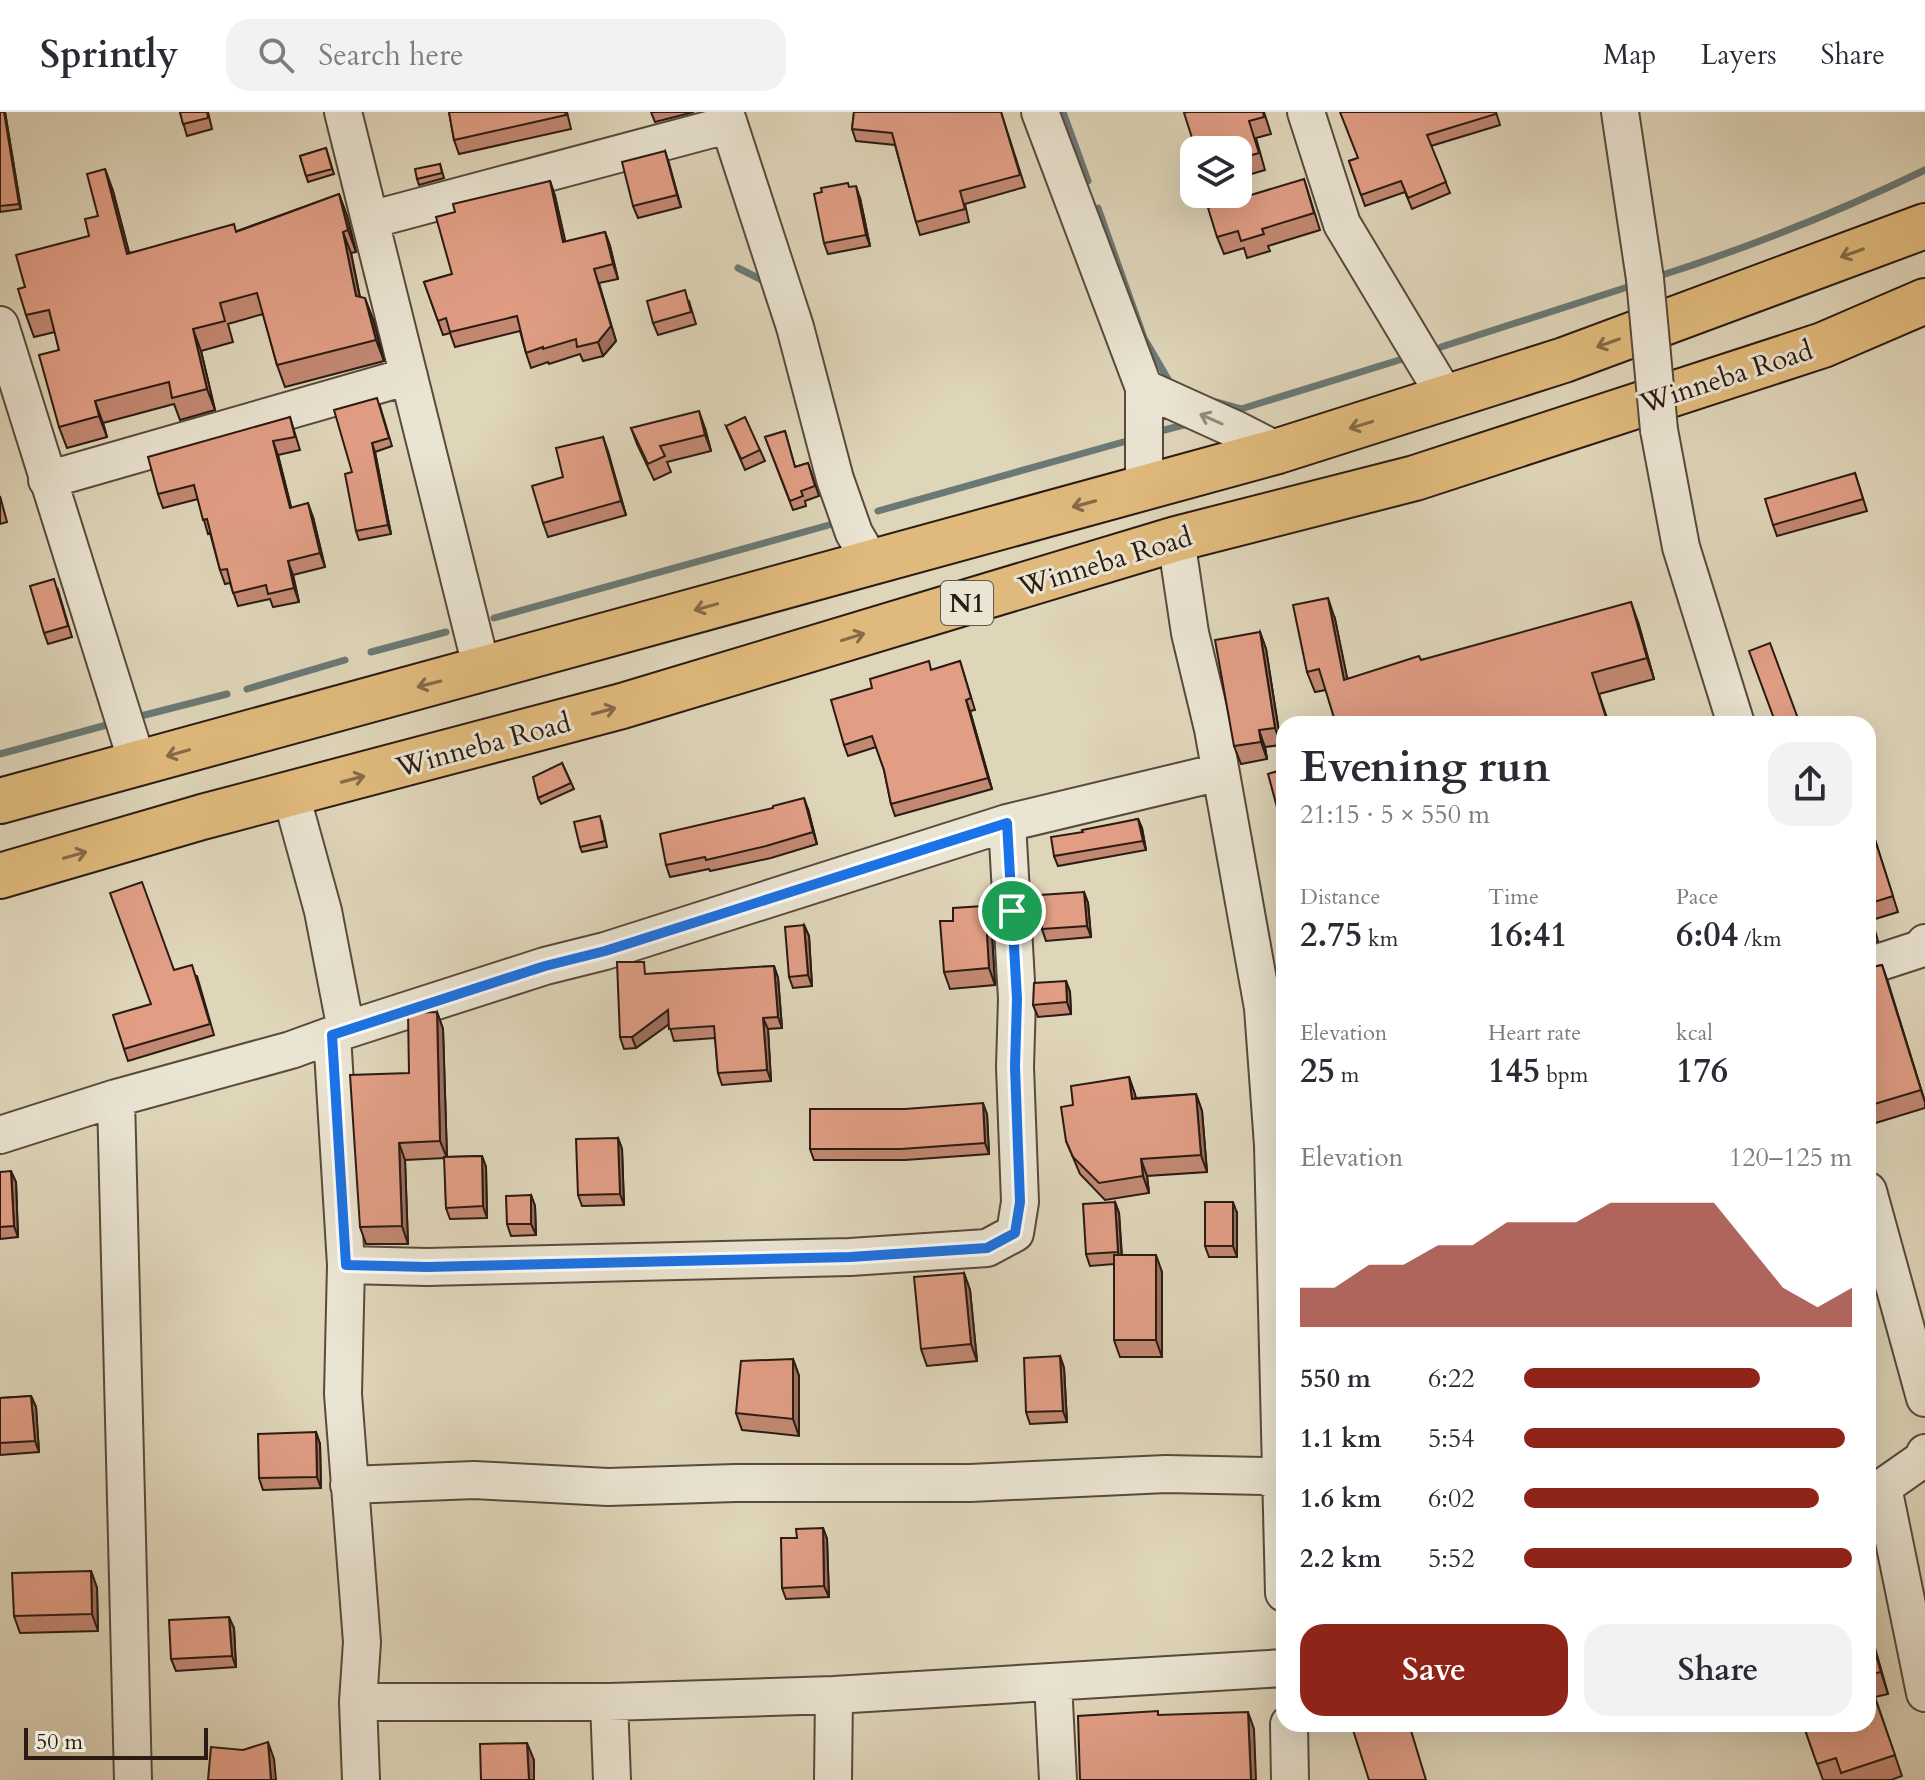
<!DOCTYPE html>
<html lang="en">
<head>
<meta charset="utf-8">
<style>
  :root { --surface:#fff; --page:#f2f2f3; --text:#2b2b33; --muted:#7c7c81; --line:#e1e1e2; --accent:#8f2418 }
  body { margin:0; font-family:Cardo,serif; background:var(--page); color:var(--text); height:100vh; display:flex; flex-direction:column; font-size:30px; white-space:nowrap }
  * { box-sizing:border-box; margin:0 }
  p { font-size:26px; color:var(--muted) }
  .icon { flex:none; width:44px; height:44px; fill:none; stroke:currentColor; stroke-width:2; stroke-linecap:round; stroke-linejoin:round }
  .map { position:relative; flex:1; overflow:hidden }
  .sheet { position:absolute; left:1276px; top:604px; width:600px; height:1016px; display:flex; flex-direction:column; background:var(--surface); border-radius:24px; box-shadow:0 8px 32px #0002 }
  .sheet>* { flex:none }
  .fabs { position:absolute; left:1180px; top:24px; display:grid; gap:16px }
  .fabs a { display:grid; place-items:center; width:72px; height:72px; border-radius:16px; background:var(--surface); box-shadow:0 8px 32px #0002; font-size:40px }
  .scale { position:absolute; left:24px; bottom:20px; width:184px; box-sizing:border-box; padding-left:8px; border:4px solid #2b1b13; border-top:0; font-size:22px; line-height:28px; white-space:nowrap; color:#2b1b13; -webkit-text-stroke:6px #eae4d2; paint-order:stroke }
  .pin { position:absolute; display:grid; place-items:center; width:68px; height:68px; color:#fff; margin:-34px; border:4px solid #fff; border-radius:50%; box-shadow:0 2px 8px #0007 }
  .round { display:grid; place-items:center; flex:none; width:84px; height:84px; border-radius:24px; background:var(--page) }
  .head { display:flex; align-items:center; justify-content:space-between; height:136px; padding:0 24px }
  h1 { font-size:44px; font-weight:700; line-height:60px }
  .stats { display:grid; grid-template-columns:repeat(3,1fr); gap:12px; height:136px; padding:8px 24px }
  .stats div { display:grid; align-content:center }
  .stats b { font-size:34px; font-weight:700 }
  .stats small { font-size:22px; font-weight:400 }
  .stats p { font-size:22px }
  .chart { height:224px; padding:16px 24px }
  .chart p { display:flex; justify-content:space-between }
  .chart svg { width:100%; height:144px; margin-top:8px; fill:var(--accent); opacity:.7 }
  .cta { display:flex; gap:16px; margin-top:auto; padding:16px 24px }
  .cta a { flex:1; height:92px; border-radius:24px; background:var(--accent); color:#fff; font-size:32px; font-weight:700; line-height:92px; text-align:center }
  .cta a+a { background:var(--page); color:var(--text) }
  ul { padding:0 24px; list-style:none; font-size:26px }
  li { display:grid; grid-template-columns:128px 96px 1fr; align-items:center; height:60px }
  li i { height:20px; border-radius:10px; background:var(--accent) }
  header { display:flex; align-items:center; gap:48px; box-sizing:border-box; height:112px; padding:0 40px; background:var(--surface); border-bottom:2px solid var(--line) }
  header strong { font-size:38px }
  nav { display:flex; gap:44px; margin-inline-start:auto; font-size:28px }
  .search { width:560px; height:72px; background:var(--page); display:flex; align-items:center; gap:20px; box-sizing:border-box; padding:0 28px; border-radius:24px; color:var(--muted); font-size:30px }
  .map>svg:first-child { display:block }
</style>
</head>
<body>
<header>
<strong>Sprintly</strong>
<div class="search"><svg class="icon" aria-label="search" viewBox="0 0 24 24"><circle cx="10" cy="10" r="6"/><path d="M15 15l6 6"/></svg>Search here</div>
<nav><a>Map</a><a>Layers</a><a>Share</a></nav>
</header>
<div class="map">
<svg width="1925" height="1668" viewBox="0 0 1925 1668">
  <rect width="100%" height="100%" fill="#dfd5b9"/>
  <filter id="stains"><feTurbulence type="fractalNoise" baseFrequency=".0025" numOctaves="4"/><feColorMatrix values="0 0 0 0 .2 0 0 0 0 .09 0 0 0 0 .02 0 0 0 .5 -.17"/></filter>
  <radialGradient id="worn" r=".72"><stop offset=".6" stop-color="#630" stop-opacity="0"/><stop offset="1" stop-color="#630" stop-opacity=".3"/></radialGradient>
  <g fill="none" stroke-linecap="round" stroke-linejoin="round">
    <path stroke="#6b7975" stroke-width="7" d="M1063,0L1088,69
      M1098,96L1144,226L1172,274
      M738,156L768,171
      M1656,165C1748,136 1838,100 1925,58
      M1441,235L1637,172
      M1213,289L1242,297
      M1241,297L1409,245
      M1153,321L1191,311
      M878,399L1134,327
      M494,506L829,413
      M371,540L446,520
      M247,577L345,548
      M133,606L227,582
      M0,642L114,611"/>
    <defs>
      <path id="minor" d="M343,0L482,558
        M725,0L795,215L835,367L854,421L871,450
        M1040,0L1144,276V376
        M1306,0L1342,112L1447,287
        M1620,0L1645,167
        M370,108L727,13
        M0,213L138,653
        M1144,276L1239,319L1278,339
        M1659,318L1681,435L1736,612
        M47,368L409,264
        M1176,427L1190,521L1213,617L1263,896L1273,1033L1284,1481
        M291,683L323,799L346,918
        M1868,854L1920,837L1925,831
        M332,923L346,1153L343,1282L362,1530L358,1590L361,1668
        M116,986L133,1668
        M0,1023L116,986L291,938L346,918L545,854L605,839L1007,711L1220,660
        M1868,1079L1925,1286
        M346,1153L427,1155L850,1145L987,1136L1015,1121L1020,1090L1015,955L1017,887L1007,711
        M1925,1341L1923,1347L1883,1375L1925,1581
        M349,1373L474,1368L608,1375L735,1371H970L1166,1362L1264,1364L1282,1371
        M1053,1571L1058,1668
        M358,1590H609L834,1583L1284,1556
        M609,1590L612,1668
        M1289,1612L1290,1668
        M833,1668L834,1583"/>
      <path id="highway" d="M0,689L1278,339L1564,248L1925,114
        M0,764L202,705L622,594L1176,427L1415,366L1823,233L1925,189"/>
    </defs>
    <use href="#minor" stroke="#584a3c" stroke-width="40"/>
    <use href="#highway" stroke="#2b1b13" stroke-width="48"/>
    <use href="#minor" stroke="#eae4d2" stroke-width="36"/>
    <use href="#highway" stroke="#e0ba7c" stroke-width="44"/>
    <defs>
      <path id="minor-bridge" d="M1645,167L1659,318"/>
    </defs>
    <use href="#minor-bridge" stroke="#584a3c" stroke-width="40" stroke-linecap="butt"/>
    <use href="#minor-bridge" stroke="#eae4d2" stroke-width="36"/>
  </g>
  <path fill="#c28872" stroke="#2b1b13" stroke-width="2" d="M0,0H5L21,97L0,100Z
    M180,0H208L212,17L187,24Z
    M449,0H567L571,17L459,42L454,28Z
    M651,0H694L655,10Z
    M854,0H1001L1025,75L965,92L969,110L920,123L916,110L895,33L856,29L852,17Z
    M1264,0L1271,22L1256,26L1265,58L1238,66V38H1196Z
    M1496,0L1500,13L1431,34L1450,81L1412,97L1405,80L1365,94L1349,49Z
    M326,36L334,62L308,70L300,44Z
    M665,39L681,95L638,106L633,94Z
    M440,52L444,66L419,73L417,67Z
    M105,57L113,79L129,141L237,119L339,82L347,104L356,140L351,141L360,185L373,207L384,249L285,275L277,253L263,202L228,212L233,230L201,239L215,298L180,308L174,292L103,311L107,325L67,336L59,315V238L55,220L34,225L26,203L25,175L89,124L98,104Z
    M1304,67L1320,118L1268,134L1270,139L1247,146L1244,136L1224,142L1217,125Z
    M550,69L555,84L565,130L605,120L610,134L618,167L599,171L616,229L603,244L583,249L580,242L549,252L548,250L531,256L526,241L520,219L455,235L450,221L443,223L424,170L452,162L455,100Z
    M849,75L860,86L870,134L828,142L824,131Z
    M689,189L696,212L658,223L653,211Z
    M380,294L392,334L375,340L391,422L359,428L356,419L352,360Z
    M290,305L300,338L278,343L291,396L313,405L325,455L293,463L299,490L273,495L270,487L238,494L230,471L225,472L220,458L210,421L208,422L198,387L163,396L158,382Z
    M726,314L760,338L765,349L745,358Z
    M631,316H705L711,339L667,350L671,360L654,368L637,332Z
    M785,319L795,355L808,351L819,384L805,389L806,394L793,398L765,325Z
    M603,325L626,403L548,425L543,411L563,365Z
    M1855,361L1867,399L1777,424L1773,413Z
    M0,384L7,410L0,412Z
    M58,478L72,525L48,532L44,521Z
    M1335,507L1347,567L1421,548L1638,510L1654,567L1599,582L1609,612H1336L1326,578L1315,580L1307,560Z
    M1260,520L1266,537L1281,633L1265,635L1267,647L1241,652L1234,634Z
    M960,549L975,598L970,599L992,677L895,704L891,692L884,658L876,635L848,644L844,633L932,558Z
    M562,651L574,677L541,692L538,686Z
    M773,696L808,697L817,732L771,746L710,759L709,757L670,765L666,753Z
    M1138,707L1142,716L1146,738L1058,754L1054,744L1083,720Z
    M602,710L607,735L582,740L580,735Z
    M1870,712L1898,800L1872,808L1878,829L1868,833V713Z
    M1084,780L1088,791L1091,825L1046,829L1042,817Z
    M989,811L992,823L995,873L950,877L944,860Z
    M804,813L809,824L812,874L793,876L789,865Z
    M1882,853L1925,990V996L1869,1013L1868,1009V856Z
    M774,854L778,866L782,916L768,917L771,969L722,973L718,961L715,926L674,929L669,912L636,936L624,937L620,925L649,862Z
    M174,858L197,864L214,923L128,949L124,937L151,892Z
    M1066,869L1070,880L1071,902L1038,905L1033,893Z
    M437,900L443,917L447,1045L482,1044L486,1055L487,1106L450,1107L446,1096L445,1046L405,1048L408,1132H366L360,1115Z
    M1129,965L1136,986L1196,982L1202,999L1207,1060L1147,1064L1149,1081L1105,1088L1080,1062L1066,1029L1073,993Z
    M905,997L987,1002L989,1042L905,1048H814L810,1037Z
    M618,1026L622,1037L624,1093L582,1094L578,1083Z
    M0,1060L16,1070L18,1125L0,1127Z
    M531,1083L535,1094L536,1123L511,1124L507,1112Z
    M1115,1090L1119,1101L1122,1143L1162,1160V1245H1120L1114,1228V1152L1090,1154L1086,1142Z
    M1237,1101V1145H1209L1205,1134Z
    M964,1161L970,1178L977,1249L927,1254L921,1237Z
    M1060,1244L1064,1256L1067,1310L1030,1312L1026,1300Z
    M793,1247L799,1264V1324L742,1318L736,1301Z
    M31,1284L36,1295L39,1340L0,1343V1286Z
    M316,1320L320,1332L321,1376L263,1378L259,1366Z
    M823,1416L827,1427L829,1485L786,1487L782,1476L797,1426Z
    M91,1459L97,1476L98,1519L20,1521L14,1504Z
    M1868,1512L1888,1582L1875,1585L1902,1664L1891,1668H1823L1803,1612H1868Z
    M234,1516L236,1555L176,1559L171,1547Z"/>
  <path fill="#9e6f5d" stroke="#2b1b13" stroke-width="2" d="M4,0H5L21,97L19,92Z
    M665,39L669,51L681,95L677,83Z
    M105,57L113,79L135,163L127,142Z
    M550,69L555,84L569,145L563,130Z
    M856,74L860,86L870,134L866,123Z
    M339,82L347,104L356,140L348,118Z
    M343,120L351,141L364,206L356,184Z
    M605,120L610,134L618,167L613,152Z
    M594,157L616,229L603,244L598,230Z
    M365,186L373,207L384,249L376,228Z
    M193,217L201,239L215,298L207,277Z
    M95,289L103,311L107,325L99,304Z
    M699,299L705,316L711,339L705,323Z
    M603,325L608,339L626,403L621,389Z
    M273,329L278,343L295,410L290,396Z
    M372,331L375,340L391,422L388,413Z
    M308,391L313,405L325,455L320,441Z
    M288,449L293,463L299,490L294,476Z
    M1328,486L1335,507L1352,589L1344,568Z
    M1631,490L1638,510L1654,567L1647,546Z
    M1260,520L1266,537L1281,633L1275,616Z
    M966,588L970,599L992,677L988,666Z
    M1259,618L1265,635L1267,647L1261,630Z
    M804,686L808,697L817,732L813,720Z
    M1138,707L1142,716L1146,738L1143,729Z
    M1084,780L1088,791L1091,825L1087,814Z
    M983,794L992,823L995,873L989,856Z
    M804,813L809,824L812,874L808,863Z
    M1882,853L1888,870L1925,990L1921,978Z
    M774,854L778,866L782,916L778,905Z
    M1066,869L1070,880L1071,902L1067,890Z
    M668,898L672,910L636,936L632,925Z
    M437,900L443,917L447,1046L440,1029Z
    M763,906L768,917L771,969L767,958Z
    M1129,965L1135,982L1138,1004L1132,987Z
    M1196,982L1202,999L1207,1060L1201,1043Z
    M983,991L987,1002L989,1042L985,1031Z
    M618,1026L622,1037L624,1093L620,1082Z
    M399,1031L405,1048L408,1132L402,1114Z
    M482,1044L486,1055L487,1106L483,1094Z
    M1141,1047L1147,1064L1149,1081L1143,1064Z
    M11,1059L16,1070L18,1125L14,1114Z
    M531,1083L535,1094L536,1123L531,1112Z
    M1115,1090L1119,1101L1122,1152L1118,1140Z
    M1233,1090L1237,1101V1145L1233,1134Z
    M1156,1143L1162,1160V1245L1156,1228Z
    M964,1161L970,1178L977,1249L971,1232Z
    M1060,1244L1064,1256L1067,1310L1063,1299Z
    M793,1247L799,1264V1324L793,1307Z
    M31,1284L36,1295L39,1340L35,1329Z
    M316,1320L320,1332L321,1376L317,1365Z
    M823,1416L827,1427L829,1485L824,1474Z
    M91,1459L97,1476L98,1519L92,1502Z
    M229,1505L234,1516L236,1555L232,1544Z
    M1868,1512L1888,1582L1881,1560L1868,1517Z
    M1248,1600L1254,1617L1256,1668H1251Z
    M268,1630L274,1647L276,1668H271Z
    M527,1631L534,1648V1668H529Z"/>
  <path fill="#e19e85" stroke="#2b1b13" stroke-width="2" d="M0,0H4L19,92L0,94Z
    M180,0H207L208,6L183,12Z
    M449,0H565L566,3L454,28Z
    M854,0H1001L1020,63L960,79L965,97L916,110L892,21L852,17Z
    M1187,0H1263L1264,5L1249,9L1259,41L1238,47V38H1196L1184,1Z
    M1340,0H1495L1496,2L1427,23L1446,70L1408,86L1401,69L1361,83L1349,49L1358,46Z
    M326,36L332,57L306,64L300,44Z
    M665,39L677,83L633,94L622,50Z
    M440,52L442,61L417,67L415,57Z
    M105,57L127,142L234,112L236,120L339,82L348,118L343,120L356,184L365,186L376,228L277,253L257,181L220,191L225,209L193,217L207,277L172,286L169,270L95,289L99,304L59,315L39,243L59,238L49,198L26,203L18,177L25,175L16,143L89,124L85,107L98,104L87,62Z
    M1304,67L1314,101L1262,117L1264,122L1241,129L1238,119L1217,125L1208,96Z
    M550,69L563,130L605,120L613,152L594,157L611,214L598,230L577,235L576,227L543,237V235L526,241L517,204L450,220L446,206L438,209L424,170L452,162L436,105L455,100L453,92Z
    M848,71L849,75L856,74L866,123L824,131L814,82L822,80L821,76Z
    M685,178L691,200L653,211L647,189Z
    M377,286L389,326L372,331L388,413L356,419L345,362L352,360L334,298Z
    M699,299L705,323L660,334L665,344L648,352L631,316Z
    M290,305L295,325L273,329L290,396L308,391L320,441L288,449L294,476L268,482L266,473L233,481L227,457L220,458L207,407L203,408L194,373L158,382L148,345Z
    M745,305L760,338L741,347L726,314Z
    M785,319L795,355L808,351L815,374L801,379L803,384L790,389L765,325Z
    M603,325L621,389L543,411L532,374L563,365L556,336Z
    M1855,361L1863,387L1773,413L1765,387Z
    M54,467L68,514L44,521L30,474Z
    M1328,486L1344,568L1419,544L1421,548L1631,490L1647,546L1592,561L1608,612H1400L1398,605L1351,612H1336L1319,557L1307,560L1293,493Z
    M1260,520L1275,616L1259,618L1261,630L1234,634L1215,528Z
    M1770,531L1800,612H1776L1749,539Z
    M929,549L931,558L960,549L971,586L966,588L988,666L891,692L884,658L872,624L844,633L831,588L872,576L870,567Z
    M562,651L571,671L538,686L533,665Z
    M1284,657V721L1268,662Z
    M804,686L813,720L766,734L706,748L705,745L666,753L660,722L773,696V694Z
    M600,704L605,729L580,735L574,710Z
    M1138,707L1143,729L1054,744L1051,725L1083,720L1082,718Z
    M1870,712L1893,784L1868,792V713Z
    M142,770L174,858L192,853L210,912L124,937L113,903L151,892L110,781Z
    M1084,780L1087,814L1042,817L1040,783Z
    M983,794L984,806H986L989,856L944,860L940,809H953V796Z
    M1868,798L1873,813L1868,815Z
    M804,813L808,863L789,865L785,815Z
    M617,850H644L645,862L774,854L778,905L763,906L767,958L718,961L714,914L669,917L668,898L632,925H620Z
    M1882,853L1921,978L1868,994V856Z
    M1066,869L1067,890L1033,893L1034,871Z
    M437,900L440,1029L399,1031L402,1114L360,1115L350,963L409,961L408,901Z
    M1129,965L1132,987L1196,982L1201,1043L1141,1047L1143,1064L1099,1071L1073,1045L1066,1029L1061,995L1073,993L1071,974Z
    M983,991L985,1031L901,1037H810V997H905Z
    M618,1026L620,1082L578,1083L576,1027Z
    M482,1044L483,1094L446,1096L444,1045Z
    M11,1059L14,1114L0,1115V1060Z
    M531,1083V1112H507L506,1084Z
    M1115,1090L1118,1140L1086,1142L1083,1092Z
    M1205,1090H1233V1134H1205Z
    M1114,1143H1156V1228H1114Z
    M964,1161L971,1232L921,1237L914,1165Z
    M1060,1244L1063,1299L1026,1300L1024,1246Z
    M793,1247V1307L736,1301L741,1249Z
    M31,1284L35,1329L0,1331V1286Z
    M316,1320L317,1365L259,1366L258,1322Z
    M823,1416L824,1474L782,1476L781,1426H797L796,1417Z
    M91,1459L92,1502L14,1504L12,1461Z
    M229,1505L232,1544L171,1547L169,1508Z
    M1868,1517L1881,1560L1868,1563Z
    M1868,1566L1895,1643L1841,1661L1836,1646L1817,1652L1803,1612H1868Z
    M1158,1599V1603L1248,1600L1251,1668H1080L1078,1604Z
    M1374,1612H1409L1426,1668H1369L1353,1618Z
    M268,1630L271,1668H208L211,1635L243,1638Z
    M527,1631L529,1668H481L480,1632Z"/>
  <defs><path id="oneway-shaft" d="M-6 0H5M1.5-3L5.5 0L1.5 3" fill="none" stroke-width="1.6" stroke-linecap="round" stroke-linejoin="round" transform="scale(2)"/></defs>
  <g stroke="#866a48">
    <use href="#oneway-shaft" transform="translate(1852 141) rotate(160)"/>
    <use href="#oneway-shaft" transform="translate(1608 231) rotate(160)"/>
    <use href="#oneway-shaft" transform="translate(1361 313) rotate(163)"/>
    <use href="#oneway-shaft" transform="translate(1084 392) rotate(165)"/>
    <use href="#oneway-shaft" transform="translate(706 495) rotate(164)"/>
    <use href="#oneway-shaft" transform="translate(853 525) rotate(-17)"/>
    <use href="#oneway-shaft" transform="translate(429 572) rotate(166)"/>
    <use href="#oneway-shaft" transform="translate(604 599) rotate(-15)"/>
    <use href="#oneway-shaft" transform="translate(178 641) rotate(164)"/>
    <use href="#oneway-shaft" transform="translate(353 667) rotate(-15)"/>
    <use href="#oneway-shaft" transform="translate(75 743) rotate(-16)"/>
  </g>
  <use stroke="#948a7c" href="#oneway-shaft" transform="translate(1211 307) rotate(-156)"/>
  <g fill="none" stroke-linecap="round" stroke-linejoin="round">
    <defs>
      <path id="route" d="M1007,711L1017,887L1015,955L1020,1090L1015,1121L987,1136L850,1145L427,1155L346,1153L332,923L545,854L605,839Z"/>
    </defs>
    <use href="#route" stroke="#fff" stroke-width="16"/>
    <use href="#route" stroke="#1a73e8" stroke-width="10"/>
  </g>
  <g text-anchor="middle" stroke-width="6" stroke-linejoin="round" paint-order="stroke">
    <rect fill="#eae4d2" stroke="#64574c" stroke-width="2" x="941" y="469" width="52" height="44" rx="6"/>
    <g font-size="26" font-weight="bold" fill="#2b1b13">
      <text x="967" y="500">N1</text>
    </g>
    <g font-size="28" fill="#2b1b13" stroke="#eae4d2">
      <text transform="translate(1726 264) rotate(-18)" y="10">Winneba Road</text>
      <text transform="translate(1105 449) rotate(-17)" y="10">Winneba Road</text>
      <text transform="translate(483 632) rotate(-15)" y="10">Winneba Road</text>
    </g>
  </g>
  <rect width="100%" height="100%" filter="url(#stains)"/>
  <rect width="100%" height="100%" fill="url(#worn)"/>
</svg>
<div class="fabs">
<a><svg class="icon" aria-label="layers" viewBox="0 0 24 24"><path d="M12 4l9 5-9 5-9-5zM3 14l9 5 9-5"/></svg></a>
</div>
<div class="scale">50 m</div>
<div class="pin" style="left:1012px;top:799px;background:#1e9e55"><svg class="icon" aria-label="arrive" viewBox="0 0 24 24"><path d="M6 21V4h12l-3 4 3 4H6"/></svg></div>
<section class="sheet">
<div class="head"><div><h1>Evening run</h1><p>21:15 · 5 × 550 m</p></div><a class="round"><svg class="icon" aria-label="share" viewBox="0 0 24 24"><path d="M12 15V3M7 8l5-5 5 5M5 13v7h14v-7"/></svg></a></div>
<div class="stats">
<div><p>Distance</p><b>2.75<small> km</small></b></div>
<div><p>Time</p><b>16:41</b></div>
<div><p>Pace</p><b>6:04<small> /km</small></b></div>
</div>
<div class="stats">
<div><p>Elevation</p><b>25<small> m</small></b></div>
<div><p>Heart rate</p><b>145<small> bpm</small></b></div>
<div><p>kcal</p><b>176</b></div>
</div>
<div class="chart"><p><span>Elevation</span>120–125 m</p>
<svg viewBox="0 0 160 44" preserveAspectRatio="none"><path d="M0 44V32L10 32L20 25L30 25L40 19L50 19L60 12L70 12L80 12L90 6L100 6L110 6L120 6L130 19L140 32L150 38L160 32V44z"/></svg>
</div>
<ul>
<li><b>550 m</b>6:22<i style="width:72%"></i></li>
<li><b>1.1 km</b>5:54<i style="width:98%"></i></li>
<li><b>1.6 km</b>6:02<i style="width:90%"></i></li>
<li><b>2.2 km</b>5:52<i style="width:100%"></i></li>
</ul>
<div class="cta"><a>Save</a><a>Share</a></div>
</section>
</div>
</body>
</html>
